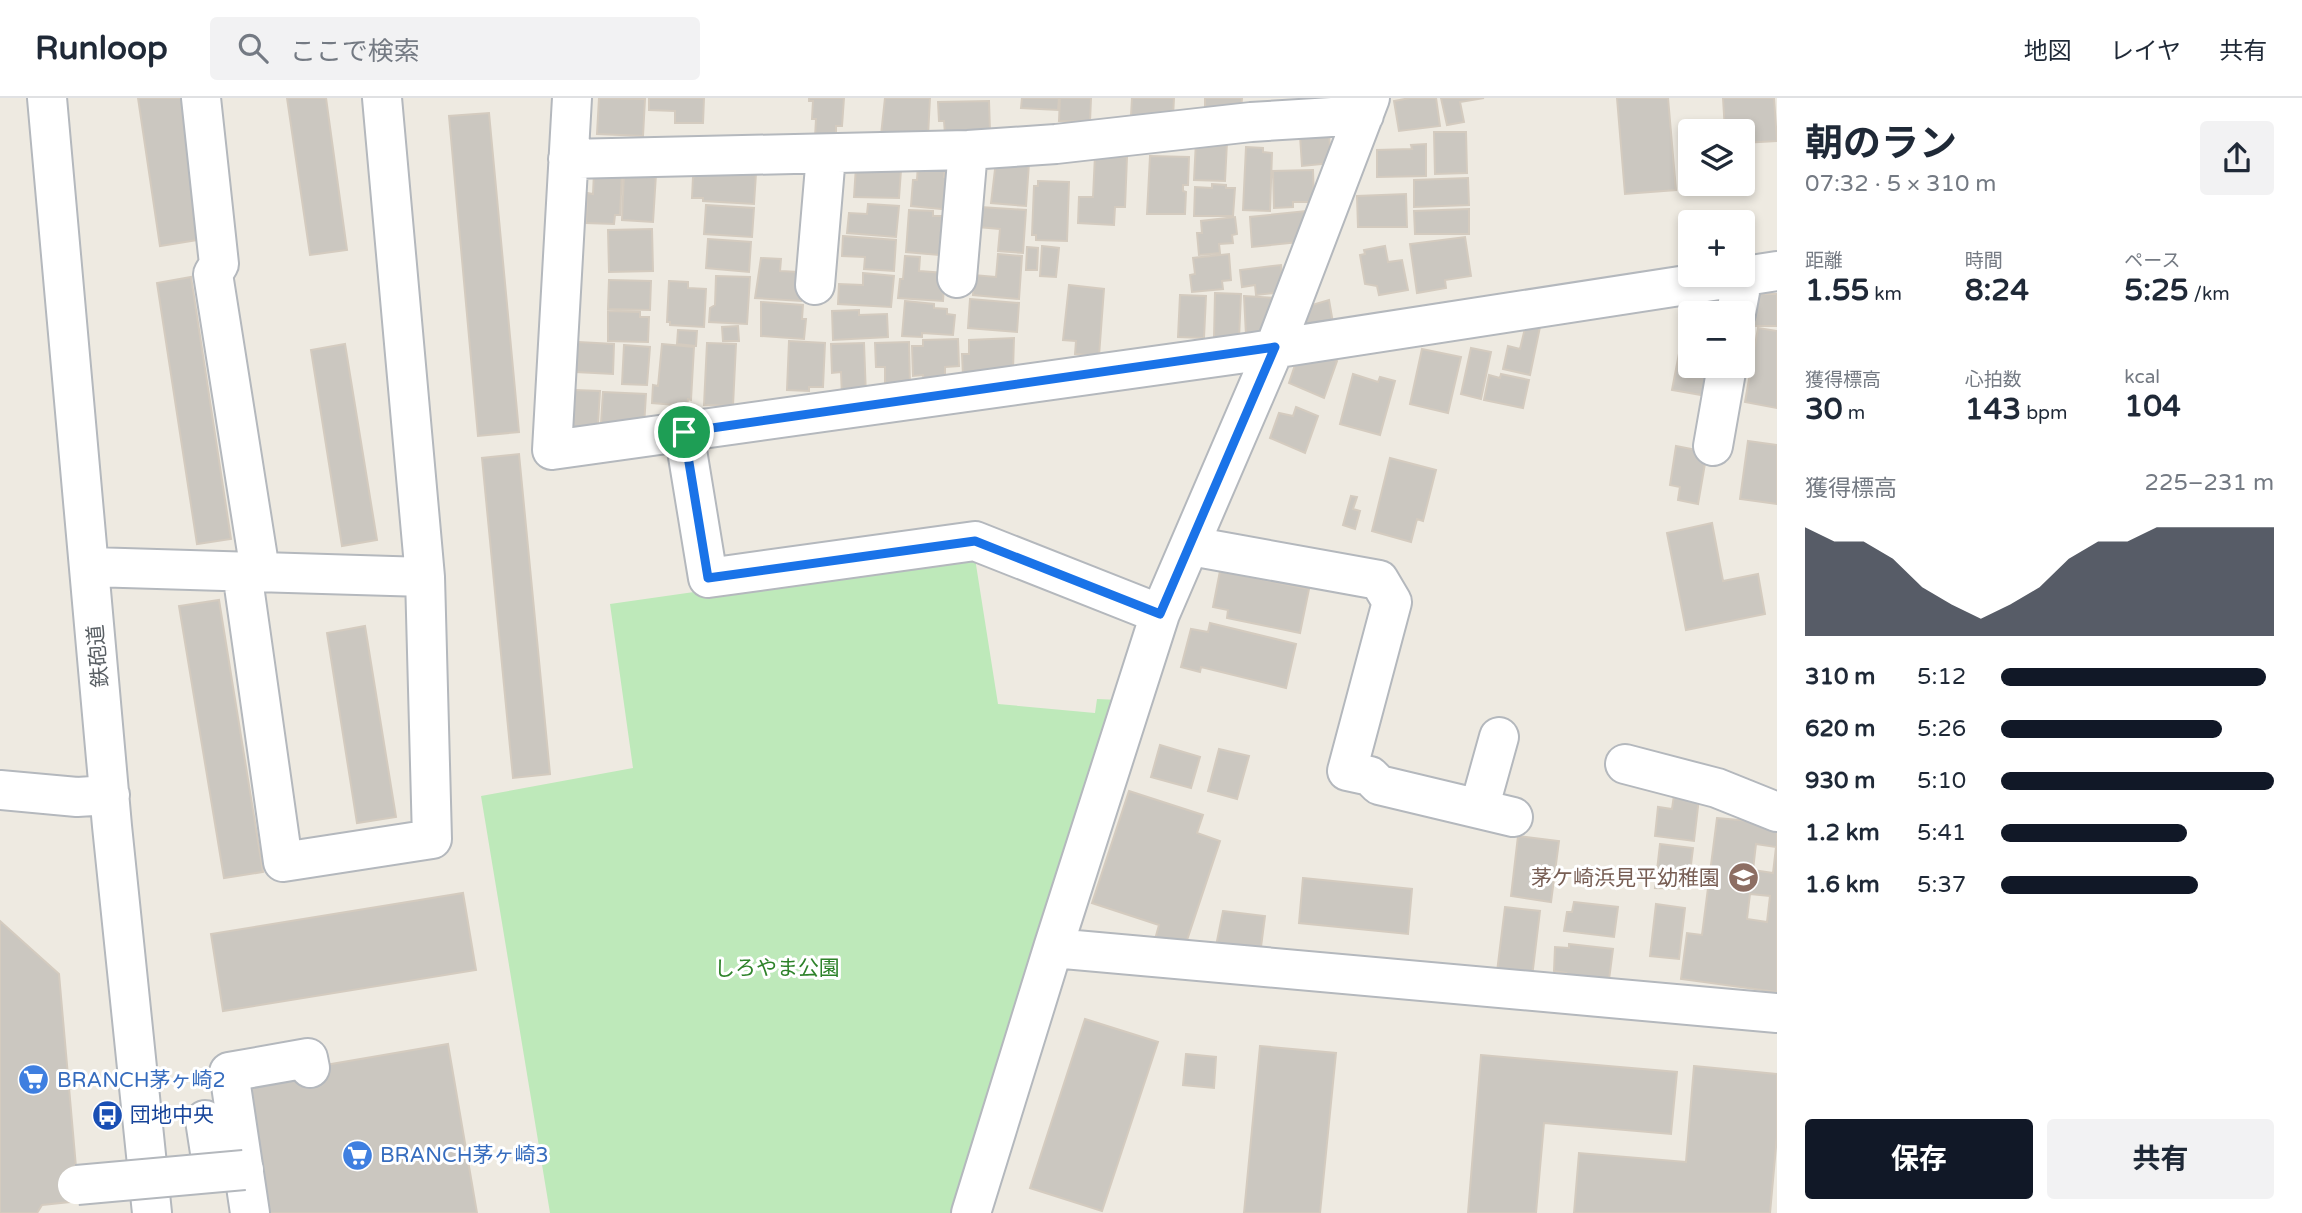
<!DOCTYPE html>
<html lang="ja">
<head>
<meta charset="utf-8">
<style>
  :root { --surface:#fff; --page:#f2f2f3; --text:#1f2937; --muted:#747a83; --line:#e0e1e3; --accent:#111827 }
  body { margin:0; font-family:"Varela Round","Noto Sans JP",sans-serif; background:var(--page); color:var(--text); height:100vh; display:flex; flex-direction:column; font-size:26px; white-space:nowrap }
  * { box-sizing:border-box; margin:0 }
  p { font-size:23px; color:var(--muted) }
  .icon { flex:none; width:38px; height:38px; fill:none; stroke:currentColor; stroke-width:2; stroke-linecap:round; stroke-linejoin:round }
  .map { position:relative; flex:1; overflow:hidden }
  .drawer { display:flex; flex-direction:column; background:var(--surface); width:525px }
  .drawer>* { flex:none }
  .controls { position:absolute; left:1678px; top:21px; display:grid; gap:14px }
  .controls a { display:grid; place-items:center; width:77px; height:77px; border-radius:7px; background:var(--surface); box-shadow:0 4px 10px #0003; font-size:35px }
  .pin { position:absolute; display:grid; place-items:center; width:60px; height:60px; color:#fff; margin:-30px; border:4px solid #fff; border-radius:50%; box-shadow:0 2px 7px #0007 }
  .round { display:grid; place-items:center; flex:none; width:74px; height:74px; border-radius:7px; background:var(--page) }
  .headline { display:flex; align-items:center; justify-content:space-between; height:119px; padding:0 28px }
  h1 { font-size:38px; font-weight:700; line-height:52px }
  .figures { display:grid; grid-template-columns:repeat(3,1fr); gap:10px; height:119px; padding:7px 28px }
  .figures div { display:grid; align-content:center }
  .figures b { font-size:30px; font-weight:700 }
  .figures small { font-size:19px; font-weight:400 }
  .figures p { font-size:19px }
  .chart { height:196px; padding:14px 28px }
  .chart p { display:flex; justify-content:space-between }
  .chart svg { width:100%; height:126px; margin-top:7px; fill:var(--accent); opacity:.7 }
  .cta { display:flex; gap:14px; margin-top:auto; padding:14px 28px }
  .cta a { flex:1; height:80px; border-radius:7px; background:var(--accent); color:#fff; font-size:28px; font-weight:700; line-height:80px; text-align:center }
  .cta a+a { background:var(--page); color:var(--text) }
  ul { padding:0 28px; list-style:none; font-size:23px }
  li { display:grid; grid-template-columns:112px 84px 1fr; align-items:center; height:52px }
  li i { height:18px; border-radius:9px; background:var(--accent) }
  header { display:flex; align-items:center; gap:42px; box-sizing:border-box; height:98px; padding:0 35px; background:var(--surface); border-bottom:2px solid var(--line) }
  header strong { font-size:33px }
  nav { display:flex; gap:38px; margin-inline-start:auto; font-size:24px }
  .search { width:490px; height:63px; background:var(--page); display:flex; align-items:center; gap:18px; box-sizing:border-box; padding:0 24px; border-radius:7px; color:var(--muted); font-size:26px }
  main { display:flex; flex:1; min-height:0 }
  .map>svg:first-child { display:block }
</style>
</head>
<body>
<header>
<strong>Runloop</strong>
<div class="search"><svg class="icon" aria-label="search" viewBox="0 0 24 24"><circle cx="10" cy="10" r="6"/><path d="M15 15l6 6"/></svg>ここで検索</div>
<nav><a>地図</a><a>レイヤ</a><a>共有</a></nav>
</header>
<main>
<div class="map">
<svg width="1777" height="1115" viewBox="0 0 1777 1115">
  <rect width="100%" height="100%" fill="#eeeae1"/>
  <path fill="#bee9ba" d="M974,454L998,606L1095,615L1097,601L1120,602L956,1115H550L481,698L633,670L610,506Z"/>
  <path fill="#cbc7c0" stroke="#d4cbbf" stroke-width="2" fill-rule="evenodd" d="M138,0H183L204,141L160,148Z
    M287,0H326L347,152L310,157Z
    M599,0L645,1L643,38L597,36Z
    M649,0H704L703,25H675V13L649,12Z
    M809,0H844L842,28H836V40H815L816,21H812L813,3H809Z
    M885,0H930L928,38L881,37Z
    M1022,0H1059L1058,12L1021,10Z
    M1060,0H1091L1090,24L1059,23Z
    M1132,0H1174L1173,19L1131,18Z
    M1205,0H1242L1241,13L1205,11Z
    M1410,0H1436L1440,28L1399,33L1394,3Z
    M1441,0H1484L1460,4L1464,24L1447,27Z
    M1617,0H1668L1676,92L1625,96Z
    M1723,0H1774L1777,43L1743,45V33H1725Z
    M989,3L990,34L945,36L944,23H939L938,4Z
    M489,15L519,334L478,338L449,18Z
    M1434,34H1466L1467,75L1435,76Z
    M1329,35L1331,65L1302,68L1300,38Z
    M1196,43L1227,44L1225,83L1194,82Z
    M1426,46V78L1377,79V52L1412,51L1411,47Z
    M1246,49L1263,50V54L1272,55L1270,113L1243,112Z
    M1095,57L1127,59L1125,109H1115L1114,127L1078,125L1079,99H1093Z
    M1150,58L1189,59L1188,87H1183V93L1186,94L1185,116H1147Z
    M996,63L1029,65L1026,108L991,105Z
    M918,66L945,70L944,79L952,80L951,112L911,108L913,82H917Z
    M856,68L901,72L899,100L854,99Z
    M1313,72L1314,104H1293V109L1274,110L1273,73Z
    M594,74L622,75L620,117H615L614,126L586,125L587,95L593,96Z
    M624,75L656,76L653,124L622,122Z
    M705,75H756L754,106L703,103V100H692L693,79Z
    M1468,80L1469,107L1414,109V82Z
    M1038,83L1069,84L1067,143L1036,142V137H1032L1034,88H1038Z
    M1212,86L1226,87V90H1235L1233,118H1194L1195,89L1212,90Z
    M1406,96L1407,129H1358L1357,98Z
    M868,106L899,108L896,139L847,135L849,115L867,116Z
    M706,107L754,110L752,139L704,136Z
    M980,109L1026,112L1023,155L998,153L1000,131L978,129Z
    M1469,111V136H1415L1414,113Z
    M909,112L933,113V118H943L939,157L906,154Z
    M1306,113L1307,131L1299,144L1252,149L1250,119Z
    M1235,119L1237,136L1232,137L1233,145L1219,146L1220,155L1199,157L1197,135H1202L1201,123Z
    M652,131L653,173L609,174L608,132Z
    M843,138L896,142L894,173L864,171L865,159L842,158Z
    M1465,139L1471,178L1445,182L1446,190L1417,195L1410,146Z
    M708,141L751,144L749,174L706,170Z
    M1042,148L1059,150L1056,179L1040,178Z
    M1385,148L1388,164L1402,162L1408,192L1379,197L1377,188L1365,186L1360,157L1365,156L1364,152Z
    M1027,149L1038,150L1037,172H1026Z
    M998,156L1022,158L1019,201L973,197L974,177L996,179Z
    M1229,156L1231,182L1222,183L1223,191L1192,194L1190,177L1195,176L1193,160Z
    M905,158L920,159L919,173L945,175L943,203L898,200L900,181H903Z
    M761,160L781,161L780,173L799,174L802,183L801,203L755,200Z
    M1281,167L1284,194L1256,197L1255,187L1242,189L1240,172Z
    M863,175L894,178L891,209L838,206L839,186L863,187Z
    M716,178L750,179L747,226L709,224L710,210L715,207Z
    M191,179L231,441L197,446L157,185Z
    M609,182L651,183L650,212L608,211Z
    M669,183L688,184V190L706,191L704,229L670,227V224H667Z
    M1069,187L1104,191L1099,258L1075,256L1076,243L1063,242Z
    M1215,195L1241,196L1239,241L1214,240Z
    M1753,196H1777V228H1753Z
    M1180,197L1206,198L1204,240L1178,239Z
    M1244,198L1278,200L1263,237H1246Z
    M970,201L1019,205L1017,234L968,230Z
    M1329,202L1333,225L1304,229L1302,214L1305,209Z
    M905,203L934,206V210L947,211V216L955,217L953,237L922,235V239L902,238Z
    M761,204L803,207L802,221H806L804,241L761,238Z
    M859,212V217L887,216L888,239L833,242L832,213Z
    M608,213L640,214V219H649L648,244L608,243Z
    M1685,224L1690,225V268H1713L1707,298L1672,292Z
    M1526,226L1540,229L1530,277L1503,271L1508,248L1520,251Z
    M738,228L739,243H723L722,229Z
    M1758,230L1777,233V310L1745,304Z
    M678,232L697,233L696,248L677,246Z
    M1014,240L1013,272L963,278L962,256H969V242Z
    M958,241L959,268L945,269V284H924L923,277L913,278L912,248H923V242Z
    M789,243L825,245L823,289H809V293L787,292Z
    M578,244L614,246L613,276L576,274Z
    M909,244L910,288L885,289V269H876L875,245Z
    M707,245L736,246L733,308L704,307Z
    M864,245L866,298L842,299L841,274L832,275L831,246Z
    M345,246L377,442L342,448L311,252Z
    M662,246L694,249L691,302L688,301L687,308L652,305L653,287L658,288Z
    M624,247L650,249L647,287L622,286Z
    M1471,250L1491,254L1481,301L1461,296Z
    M1422,251L1461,259L1448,315L1410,306Z
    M1314,255L1337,263L1324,300L1289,285L1297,261Z
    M1353,276L1378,284L1380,279L1395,283L1380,337L1340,326Z
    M1501,276L1529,282L1523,310L1484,302L1489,277L1500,280Z
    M575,292L600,293L598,326H593L592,331L573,330Z
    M603,294L646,296L644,328L601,325Z
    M1296,309L1318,318L1305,355L1270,340L1279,315L1293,318Z
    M1748,343L1777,347V406L1740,401Z
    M1676,348L1707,354L1698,406L1678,402L1680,389L1670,387Z
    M519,356L550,676L513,680L482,360Z
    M1390,360L1436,372L1423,423L1417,421L1411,444L1372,433Z
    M1351,398L1357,399L1353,411L1360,413L1355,431L1343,427Z
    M1712,425L1723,483L1758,476L1765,516L1686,532L1667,435Z
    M1220,473L1309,491L1300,535L1227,520L1228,512L1213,509Z
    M219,502L263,774L224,780L179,508Z
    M1210,525L1296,546L1286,590L1201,569L1200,574L1181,569L1191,531L1208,534Z
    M365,528L396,719L357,725L327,535Z
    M1160,647L1200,659L1191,690L1151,679Z
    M1219,651L1249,658L1237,701L1208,693Z
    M1129,693L1203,717L1197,735L1220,743L1184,851L1154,845L1159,827L1092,805Z
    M1674,697L1699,700L1694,743L1655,738L1658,709L1672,711Z
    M1717,720L1750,723L1777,732V894L1681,881L1687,835L1702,837ZM1756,746L1776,749L1773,775L1753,772ZM1750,796L1770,798L1767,824L1747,821Z
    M1518,738L1559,743L1551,804L1511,798Z
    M1660,746L1693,750L1688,791L1655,790Z
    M1303,780L1412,791L1408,836L1299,825Z
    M463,795L476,872L223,913L211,836Z
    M1574,804L1618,809L1614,839L1564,833L1567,814H1572Z
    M1656,806L1685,810L1679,861L1650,858Z
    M1505,809L1540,813L1532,879L1497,874Z
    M1223,813L1265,818L1261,849L1256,848L1255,855L1215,853Z
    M0,823L59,876L79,1103L42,1107L37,1115H0Z
    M1569,846L1613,851L1609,882L1565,877L1566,875L1554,873L1555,849L1569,850Z
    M1085,921L1158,944L1102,1113L1030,1090Z
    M448,946L477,1115H268L256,1107L250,980Z
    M1260,948L1336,955L1320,1115H1244Z
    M1186,956L1216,959L1214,990L1183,987Z
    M1481,957L1677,974L1671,1036L1544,1025L1536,1115H1468Z
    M1694,968L1777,976V1038L1770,1115H1574L1579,1055L1686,1064Z"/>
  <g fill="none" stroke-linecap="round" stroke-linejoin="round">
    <defs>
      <path id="minor" d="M47,0L112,728L152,1115
        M201,0L219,166L213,176L260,473
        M572,0L552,352L1253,254L1777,173
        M1370,0L1275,249L1160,516L1053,850L1777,915
        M568,61L968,52L1056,46L1251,24L1364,17
        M957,180L968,52
        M815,187L826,57
        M1736,215L1743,178
        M684,334L708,480L975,443L1160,516
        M1713,348L1727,268
        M1191,448L1379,482L1392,504L1347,673L1370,678L1379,687L1513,719
        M91,469L425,479
        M242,474L283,764L432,741L425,479L382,0
        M1625,666L1717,690L1777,714
        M0,692L77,699L110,697
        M1479,711L1499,639
        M205,1022L213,1074
        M250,1115L229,974L308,960L310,970
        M971,1115L1053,850"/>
    </defs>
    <use href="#minor" stroke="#b4b8bd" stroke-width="42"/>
    <use href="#minor" stroke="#fff" stroke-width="38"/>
    <defs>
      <path id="minor-bridge" d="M77,1087L244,1072"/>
    </defs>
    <use href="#minor-bridge" stroke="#b4b8bd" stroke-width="42" stroke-linecap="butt"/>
    <use href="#minor-bridge" stroke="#fff" stroke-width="38"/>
  </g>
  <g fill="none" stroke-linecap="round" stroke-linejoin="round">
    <defs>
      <path id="route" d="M1275,249L1160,516L975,443L708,480L684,334Z"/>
    </defs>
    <use href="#route" stroke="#fff" stroke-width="14"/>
    <use href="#route" stroke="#1a73e8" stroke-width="9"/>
  </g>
  <defs>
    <symbol id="school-disc" viewBox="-11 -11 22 22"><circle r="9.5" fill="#8d6e63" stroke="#fff"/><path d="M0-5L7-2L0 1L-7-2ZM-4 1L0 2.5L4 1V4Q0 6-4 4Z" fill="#fff"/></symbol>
    <symbol id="supermarket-disc" viewBox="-11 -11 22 22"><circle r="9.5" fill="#3f7fe0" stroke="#fff"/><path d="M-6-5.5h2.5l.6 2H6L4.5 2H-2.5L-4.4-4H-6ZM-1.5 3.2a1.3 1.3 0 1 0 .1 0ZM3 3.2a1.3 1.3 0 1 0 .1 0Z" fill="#fff"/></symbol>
    <symbol id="bus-disc" viewBox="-11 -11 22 22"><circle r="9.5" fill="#1a4fb4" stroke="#fff"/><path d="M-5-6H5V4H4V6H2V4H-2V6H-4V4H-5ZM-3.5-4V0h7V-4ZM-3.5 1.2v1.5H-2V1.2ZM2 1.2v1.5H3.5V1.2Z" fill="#fff"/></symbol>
  </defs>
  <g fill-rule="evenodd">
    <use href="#school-disc" x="1726" y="762" width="35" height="35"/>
    <use href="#supermarket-disc" x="16" y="964" width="35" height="35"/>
    <use href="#bus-disc" x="90" y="1000" width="35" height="35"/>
    <use href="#supermarket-disc" x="340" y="1040" width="35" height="35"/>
  </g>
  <g text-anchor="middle" stroke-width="6" stroke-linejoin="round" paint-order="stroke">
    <g font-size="21" fill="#595f64" stroke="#fff">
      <text transform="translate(98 558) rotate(-95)" y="7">鉄砲道</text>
    </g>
    <g font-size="21" fill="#785e54" stroke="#fff" text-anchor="end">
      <text x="1720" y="787">茅ケ崎浜見平幼稚園</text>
    </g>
    <g font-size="21" fill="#2e822a" stroke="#fff">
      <text x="777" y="877">しろやま公園</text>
    </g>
    <g font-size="21" fill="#366cbe" stroke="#fff" text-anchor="start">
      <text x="57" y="989">BRANCH茅ヶ崎2</text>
      <text x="380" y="1064">BRANCH茅ヶ崎3</text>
    </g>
    <g font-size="21" fill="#164399" stroke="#fff" text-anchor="start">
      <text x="130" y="1024">団地中央</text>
    </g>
  </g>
</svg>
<div class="controls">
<a><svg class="icon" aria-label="layers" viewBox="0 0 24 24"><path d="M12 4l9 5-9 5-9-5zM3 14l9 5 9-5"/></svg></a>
<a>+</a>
<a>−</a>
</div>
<div class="pin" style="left:684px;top:334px;background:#1e9e55"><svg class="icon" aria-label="arrive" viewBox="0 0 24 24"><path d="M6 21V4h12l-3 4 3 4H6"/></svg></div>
</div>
<section class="drawer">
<div class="headline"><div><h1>朝のラン</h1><p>07:32 · 5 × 310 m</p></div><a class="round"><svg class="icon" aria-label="share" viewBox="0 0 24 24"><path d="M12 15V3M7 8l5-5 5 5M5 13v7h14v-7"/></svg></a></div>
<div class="figures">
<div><p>距離</p><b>1.55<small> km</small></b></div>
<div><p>時間</p><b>8:24</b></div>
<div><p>ペース</p><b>5:25<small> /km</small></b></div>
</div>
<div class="figures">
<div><p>獲得標高</p><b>30<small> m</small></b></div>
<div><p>心拍数</p><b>143<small> bpm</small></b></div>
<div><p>kcal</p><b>104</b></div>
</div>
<div class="chart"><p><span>獲得標高</span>225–231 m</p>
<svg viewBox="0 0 160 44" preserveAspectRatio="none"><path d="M0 44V6L10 11L20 11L30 17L40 27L50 33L60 38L70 33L80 27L90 17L100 11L110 11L120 6L130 6L140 6L150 6L160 6V44z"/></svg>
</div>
<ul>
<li><b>310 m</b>5:12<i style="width:97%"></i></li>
<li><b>620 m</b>5:26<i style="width:81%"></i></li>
<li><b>930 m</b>5:10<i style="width:100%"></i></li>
<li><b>1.2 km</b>5:41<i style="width:68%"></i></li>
<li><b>1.6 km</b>5:37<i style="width:72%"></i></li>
</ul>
<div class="cta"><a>保存</a><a>共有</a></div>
</section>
</main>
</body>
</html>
